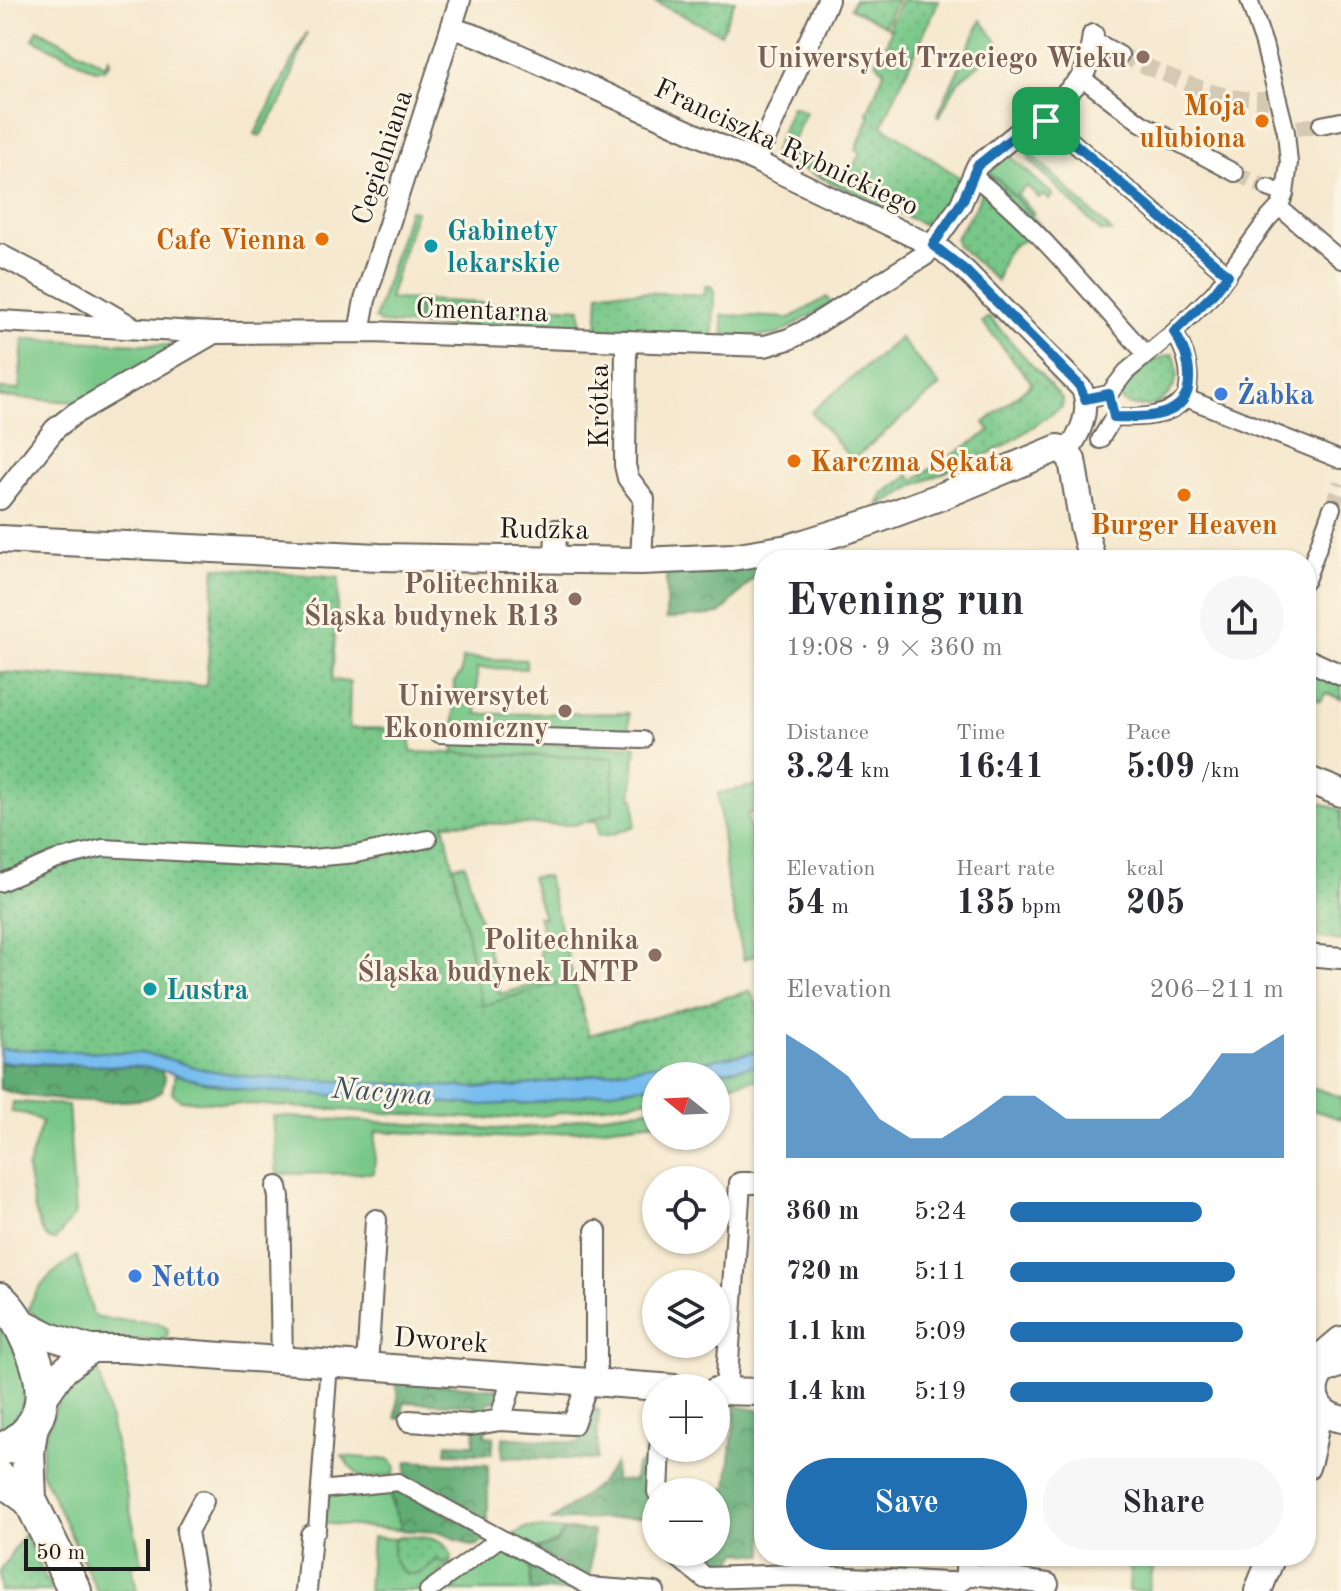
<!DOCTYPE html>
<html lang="en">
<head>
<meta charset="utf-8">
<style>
  :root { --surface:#fff; --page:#f7f7f7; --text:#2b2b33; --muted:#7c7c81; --accent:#1f6fb2 }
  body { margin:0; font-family:"Old Standard TT",serif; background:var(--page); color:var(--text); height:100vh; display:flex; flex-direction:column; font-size:30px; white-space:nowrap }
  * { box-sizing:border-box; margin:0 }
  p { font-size:26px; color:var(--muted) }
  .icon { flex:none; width:44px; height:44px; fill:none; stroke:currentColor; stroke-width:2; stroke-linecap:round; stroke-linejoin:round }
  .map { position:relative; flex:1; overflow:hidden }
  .panel { position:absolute; left:754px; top:550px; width:562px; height:1016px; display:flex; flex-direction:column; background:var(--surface); border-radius:32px; box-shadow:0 2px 6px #0004 }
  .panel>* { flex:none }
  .needle { width:52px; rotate:288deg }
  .tools { position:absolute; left:642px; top:1062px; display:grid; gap:16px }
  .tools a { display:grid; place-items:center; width:88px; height:88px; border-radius:50%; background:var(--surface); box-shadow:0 2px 6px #0004; font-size:40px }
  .scale { position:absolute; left:24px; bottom:20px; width:126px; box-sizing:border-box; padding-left:8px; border:4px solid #1c1c1c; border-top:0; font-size:22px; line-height:28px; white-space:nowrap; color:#1c1c1c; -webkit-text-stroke:6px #fcf5e5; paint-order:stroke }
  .pin { position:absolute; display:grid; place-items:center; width:68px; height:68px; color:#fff; margin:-34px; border-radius:16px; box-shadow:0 4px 12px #0006 }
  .round { display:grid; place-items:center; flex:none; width:84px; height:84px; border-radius:42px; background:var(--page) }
  .headline { display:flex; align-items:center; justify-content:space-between; height:136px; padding:0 32px }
  h1 { font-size:44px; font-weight:700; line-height:60px }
  .stats { display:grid; grid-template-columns:repeat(3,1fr); gap:12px; height:136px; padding:8px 32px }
  .stats div { display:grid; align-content:center }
  .stats b { font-size:34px; font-weight:700 }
  .stats small { font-size:22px; font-weight:400 }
  .stats p { font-size:22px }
  .chart { height:224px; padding:16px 32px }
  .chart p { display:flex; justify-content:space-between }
  .chart svg { width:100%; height:144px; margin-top:8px; fill:var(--accent); opacity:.7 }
  .cta { display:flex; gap:16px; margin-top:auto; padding:16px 32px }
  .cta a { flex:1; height:92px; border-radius:48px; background:var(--accent); color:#fff; font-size:32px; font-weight:700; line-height:92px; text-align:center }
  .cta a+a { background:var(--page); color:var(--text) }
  ul { padding:0 32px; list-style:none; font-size:26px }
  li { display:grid; grid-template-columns:128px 96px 1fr; align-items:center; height:60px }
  li i { height:20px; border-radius:10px; background:var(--accent) }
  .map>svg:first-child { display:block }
</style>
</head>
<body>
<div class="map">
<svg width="1341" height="1591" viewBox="0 0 1341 1591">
  <defs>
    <pattern id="forest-crowns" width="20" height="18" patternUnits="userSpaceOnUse" patternTransform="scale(2)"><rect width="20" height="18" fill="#61ac74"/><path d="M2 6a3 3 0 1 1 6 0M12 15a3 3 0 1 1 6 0" fill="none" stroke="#4f8b5e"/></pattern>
    <pattern id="park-dots" width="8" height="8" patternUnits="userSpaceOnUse" patternTransform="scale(2)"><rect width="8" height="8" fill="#77c788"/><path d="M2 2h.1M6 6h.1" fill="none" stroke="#66aa75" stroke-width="1.8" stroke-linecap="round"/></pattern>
  </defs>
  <rect width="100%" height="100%" fill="#fcf5e5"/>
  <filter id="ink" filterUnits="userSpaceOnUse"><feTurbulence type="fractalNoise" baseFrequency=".0125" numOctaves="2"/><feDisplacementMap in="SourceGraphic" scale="16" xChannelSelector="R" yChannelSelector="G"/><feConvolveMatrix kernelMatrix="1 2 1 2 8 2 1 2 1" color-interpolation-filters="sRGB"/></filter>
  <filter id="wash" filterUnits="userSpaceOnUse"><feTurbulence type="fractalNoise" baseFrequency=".006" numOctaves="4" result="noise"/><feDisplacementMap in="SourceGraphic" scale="32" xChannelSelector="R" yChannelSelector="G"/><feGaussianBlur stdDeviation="1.8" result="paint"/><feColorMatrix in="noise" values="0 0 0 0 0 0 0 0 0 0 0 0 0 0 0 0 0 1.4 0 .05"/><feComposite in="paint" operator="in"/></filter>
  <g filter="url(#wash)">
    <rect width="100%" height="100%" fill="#f5e8ce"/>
    <path fill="#77c788" stroke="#4a7252" stroke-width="2" d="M981,20L1001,47L958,82L939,117L937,116Z
      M38,29L105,65L109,58L110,63L103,70H95L33,39Z
      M307,32L285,96L260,136L255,134Z
      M1029,151L1112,232H1101L1029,159Z
      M1007,153L1053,195L1049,200L1044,195L1039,198L1027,186L1017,194L1034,213L1031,215L1000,181L983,170Z
      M409,210L416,211L389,299L419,300L418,326L380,323L375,319Z
      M827,297L831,303L777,335L729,338L724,334L722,315L790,318Z
      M900,338L940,386L852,460L811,412Z
      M23,339L166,345L184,346L77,402L0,397V389L19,390Z
      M462,658L526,660V669L477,668V714L629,713V729L454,728V682L461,673Z
      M1306,668L1341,685V699L1326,693L1320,701L1306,696Z
      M454,743L636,746L631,798H635V826L610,835L598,836L597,821L438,824L453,815Z
      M764,784V810L747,814L764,905V951L744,960L727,883L718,793Z
      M465,864L500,994L547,981L539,951L547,949L538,916L544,918L531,877L547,876L588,1035L416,1005L477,983L453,866Z
      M764,1064V1078L716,1087V1076H695Z
      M175,1074L211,1084L249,1090L480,1105L534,1103L656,1084V1098L541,1116L484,1119L181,1100L172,1093Z
      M1306,1085L1341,1097V1119L1306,1108Z
      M13,1102L68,1105L75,1215L55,1240L47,1238L41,1229L34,1208L27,1170L42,1122L27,1114L11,1112Z
      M656,1108V1122L515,1138L376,1131L374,1173L277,1174L273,1116L497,1129L556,1125L582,1118Z
      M77,1256L93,1314L98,1318L159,1323L168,1329L166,1342L72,1334L46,1326L28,1309C39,1283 53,1271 77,1256Z
      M0,1321C21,1356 43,1405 0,1433Z
      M97,1363L142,1563L132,1565L137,1591H97L41,1471L43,1441L60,1397L74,1378Z
      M342,1456L390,1460L396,1467L393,1475L360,1478Z
      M390,1488L393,1508L401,1525L398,1530L321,1523L323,1496Z
      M527,1527L564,1530L557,1542L535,1550L510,1537Z
      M372,1537L395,1539L394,1561C407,1582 423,1574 437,1559L451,1558L452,1555L451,1563L419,1591H368Z
      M500,1546L529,1558L531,1590L539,1591H439Z
      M1131,1556H1156L1148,1591H1129Z"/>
    <path fill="url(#forest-crowns)" stroke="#3e6448" stroke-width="2" d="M764,567L720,614L666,619V573Z
      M0,1063L148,1067L159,1069L165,1078L162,1091C157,1094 151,1098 145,1099C109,1104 34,1101 0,1089Z
      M395,1380L500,1389L498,1402H488L485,1436L494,1437L492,1454L446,1453L447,1443L474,1444L476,1405L404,1402L402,1418H396L398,1395Z
      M736,1406L764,1411V1555L739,1552L726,1569H714L694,1552H716V1549L720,1550Z
      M584,1409L599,1410L597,1460L502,1457L503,1437L580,1443Z
      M647,1412L656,1413L653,1517L551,1521L599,1484L615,1463L614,1480L634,1481L636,1465L644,1462Z
      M407,1461L488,1465V1527L405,1481Z
      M398,1487L488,1537L479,1545L471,1546L441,1532L398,1530L401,1525L393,1508L390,1488Z
      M564,1530L593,1531L590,1580L535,1550L557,1542Z
      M529,1558L592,1591L531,1590Z"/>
    <path fill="url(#park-dots)" stroke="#4a7252" stroke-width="2" d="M651,0H735L721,34Z
      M854,0H897L885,26L850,8Z
      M901,0H939L882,125L963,180L927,226L789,163L795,150L844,173L849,164L854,166L860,152L856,149L870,115L867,113L884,72L876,61L881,47L885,48L891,30L888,28Z
      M792,106L806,112L784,160L776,156L774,152Z
      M983,170L1000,181L1048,234C1011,244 1007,242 997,281L958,246L955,239L976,206L986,178Z
      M705,286H711L714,291L713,337L597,333L599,293L611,291L705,295Z
      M419,300L581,308V330L418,326Z
      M987,318H990L1063,400L1062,407L1003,447L915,485L892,500L878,505L884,494L909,475L913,480L990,431L984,423L1032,383L982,322Z
      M1173,354C1190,389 1151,422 1119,399C1130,377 1148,359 1173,354Z
      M215,567L339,578L332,680L350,682L349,728L411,729V752L614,758L612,813L574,825L444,823L482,1006L574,978L589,1035L750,991L764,1018V1051L666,1068L662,1064L514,1087L457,1088L251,1077L201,1069L161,1057L139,1053L0,1049V672L206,686Z
      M1306,798L1341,810V941L1306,935Z
      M672,1486L727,1489L720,1550L716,1549V1492H673Z
      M24,1534L52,1591H0V1572Z
      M402,1536C421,1537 447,1535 452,1558L444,1564L437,1559L421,1573L406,1574C394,1566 390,1552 395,1539Z"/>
    <path fill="#78bdef" stroke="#4a6c86" stroke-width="2" d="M0,1049L139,1053L161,1057L201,1069L251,1077L483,1088L514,1087L582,1077L662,1063L664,1068L764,1051V1064L695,1076H656V1084L534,1103L480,1105L249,1090L199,1081L148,1067L0,1062Z"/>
  </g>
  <g filter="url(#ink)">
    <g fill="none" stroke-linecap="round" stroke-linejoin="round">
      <path stroke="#d4c9b3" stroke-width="16" stroke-dasharray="16 8" stroke-linecap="butt" d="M1120,55C1167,74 1216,102 1268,100
        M1297,128L1321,125
        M1235,173L1268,188
        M1332,508L1341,483"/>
      <defs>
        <path id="pedestrian" d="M1092,49L1102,45L1120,55
          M1082,78L1141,123L1235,173
          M1041,115L1228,275
          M1321,125L1341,121
          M973,176C1038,226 1090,294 1146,354
          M1268,188L1285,194
          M1279,207L1341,260
          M1186,398L1341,460
          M1085,399L1109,394L1126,372L1174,332L1214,293L1267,220L1279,207L1285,194L1289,163L1286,132L1264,44L1249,0
          M1114,417C1140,418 1168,418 1186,398C1193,374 1187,353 1174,332
          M1100,440L1114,417
          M1306,580L1332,508
          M439,734L643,740
          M0,883L54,860L103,848L301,859L356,854L428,839
          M320,1490L398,1482L588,1586L656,1591
          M311,1535L317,1530L329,1363
          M428,1591L500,1538"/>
        <path id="minor" d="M452,28L480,37L755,161L943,251L966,271L1082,389C1091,411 1080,435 1067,452
          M755,161L828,0
          M0,255L76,294L132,327
          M0,321L214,333L371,332L765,346L789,339L803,332L925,255L960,206L977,166L1064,96L1082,78L1089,61L1093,35
          M359,332L365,300L460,0
          M626,342L625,465L628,478L644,499L641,561
          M0,499L55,429L74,414L214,333
          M555,560L556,530
          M1306,659L1341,675
          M1306,955L1341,958
          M277,1187L279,1197L282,1361
          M367,1366L376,1220
          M510,1376L509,1391L500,1420L573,1424L588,1382
          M596,1382V1231
          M726,1391L740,1183H764
          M409,1421L471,1425L500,1420
          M658,1492L660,1448
          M673,1552L705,1578L794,1575L947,1583H957L966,1577V1556
          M967,1573L1048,1584
          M197,1591L187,1531L203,1501
          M306,1591L311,1535"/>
        <path id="tertiary" d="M0,539L379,557L641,561L732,557L788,548L871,522L942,496L1058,448L1064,450L1072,460L1083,525L1092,560
          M1306,779L1341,793
          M18,1320L52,1337L91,1349H125L675,1388
          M1341,1363L1322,1371C1307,1391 1316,1415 1341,1419
          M1308,1368L1341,1340
          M716,1391L764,1392
          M41,1402L62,1372L91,1349
          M1306,1467C1313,1447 1314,1428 1319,1406
          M1258,1591L1272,1556"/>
        <path id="primary" d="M0,1299C13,1311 20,1324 27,1340C48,1383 52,1428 0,1450
          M32,1425L28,1451L30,1500L75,1591
          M0,1478L30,1500"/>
      </defs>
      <use href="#pedestrian" stroke="#68635a" stroke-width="20"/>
      <use href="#minor" stroke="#68635a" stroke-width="24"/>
      <use href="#tertiary" stroke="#68635a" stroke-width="30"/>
      <use href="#primary" stroke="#68635a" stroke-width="36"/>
      <use href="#pedestrian" stroke="#fff" stroke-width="16"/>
      <use href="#minor" stroke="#fff" stroke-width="20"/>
      <use href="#tertiary" stroke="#fff" stroke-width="26"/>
      <use href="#primary" stroke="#fff" stroke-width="32"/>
    </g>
  </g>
  <g fill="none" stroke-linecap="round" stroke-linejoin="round" filter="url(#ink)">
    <defs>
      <path id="route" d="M1041,115L1228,275L1214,293L1174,332C1184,347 1190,362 1189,380C1189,419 1143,418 1114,417L1109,394L1085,399L1079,385L966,271L933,245L963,200L977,166Z"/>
    </defs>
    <use href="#route" stroke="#fff" stroke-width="16"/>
    <use href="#route" stroke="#1f6fb2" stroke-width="10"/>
  </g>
  <g fill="#8d6e63" stroke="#fcf5e5" stroke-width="3">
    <circle cx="1143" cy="57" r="8"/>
    <circle cx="575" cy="599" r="8"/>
    <circle cx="565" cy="711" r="8"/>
    <circle cx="655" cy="955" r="8"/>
  </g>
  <g fill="#e8710a" stroke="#fcf5e5" stroke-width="3">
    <circle cx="1262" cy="121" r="8"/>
    <circle cx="322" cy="239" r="8"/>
    <circle cx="794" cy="461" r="8"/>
    <circle cx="1184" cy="495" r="8"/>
  </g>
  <g fill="#0f9aa8" stroke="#fcf5e5" stroke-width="3">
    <circle cx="431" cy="246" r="8"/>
    <circle cx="150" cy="989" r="8"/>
  </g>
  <g fill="#3f7fe0" stroke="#fcf5e5" stroke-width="3">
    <circle cx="1221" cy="394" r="8"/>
    <circle cx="135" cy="1276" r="8"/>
  </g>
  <g text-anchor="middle" stroke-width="6" stroke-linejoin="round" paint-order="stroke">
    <g font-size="28" font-weight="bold" fill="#785e54" stroke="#fcf5e5" text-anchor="end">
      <text x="1127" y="67">Uniwersytet Trzeciego Wieku</text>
      <text x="559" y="593">Politechnika<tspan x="559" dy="32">Śląska budynek R13</tspan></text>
      <text x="549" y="705">Uniwersytet<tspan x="549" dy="32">Ekonomiczny</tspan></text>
      <text x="639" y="949">Politechnika<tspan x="639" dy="32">Śląska budynek LNTP</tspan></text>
    </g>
    <g font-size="28" font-weight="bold" fill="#c56008" stroke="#fcf5e5" text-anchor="end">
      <text x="1246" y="115">Moja<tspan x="1246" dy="32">ulubiona</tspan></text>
      <text x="306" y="249">Cafe Vienna</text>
      <text x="810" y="471" text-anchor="start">Karczma Sękata</text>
      <text x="1184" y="534" text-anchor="middle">Burger Heaven</text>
    </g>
    <g font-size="28" fill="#1c1c1c" stroke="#fcf5e5">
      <text transform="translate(787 146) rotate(25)" y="10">Franciszka Rybnickiego</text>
      <text transform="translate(381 157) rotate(-72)" y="10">Cegielniana</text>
      <text transform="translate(482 309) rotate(2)" y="10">Cmentarna</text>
      <text transform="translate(598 406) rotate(-90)" y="10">Krótka</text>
      <text transform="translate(544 528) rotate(1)" y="10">Rudzka</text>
      <text transform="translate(441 1339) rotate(4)" y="10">Dworek</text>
    </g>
    <g font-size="28" font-weight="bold" fill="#0d838f" stroke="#fcf5e5" text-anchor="start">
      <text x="447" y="240">Gabinety<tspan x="447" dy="32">lekarskie</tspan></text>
      <text x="166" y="999">Lustra</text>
    </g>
    <g font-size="28" font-weight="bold" fill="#366cbe" stroke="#fcf5e5" text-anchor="start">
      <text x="1237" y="404">Żabka</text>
      <text x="151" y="1286">Netto</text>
    </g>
    <g font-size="30" font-style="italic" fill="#3c5466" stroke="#fcf5e5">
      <text transform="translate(382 1091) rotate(4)" y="10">Nacyna</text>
    </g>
  </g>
</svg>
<div class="tools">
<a><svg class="needle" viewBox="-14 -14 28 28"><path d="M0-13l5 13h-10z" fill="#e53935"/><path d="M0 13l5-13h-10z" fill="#7c7c81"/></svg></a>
<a><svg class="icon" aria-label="locate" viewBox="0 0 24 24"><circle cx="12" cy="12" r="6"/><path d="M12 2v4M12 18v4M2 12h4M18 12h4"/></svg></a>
<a><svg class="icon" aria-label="layers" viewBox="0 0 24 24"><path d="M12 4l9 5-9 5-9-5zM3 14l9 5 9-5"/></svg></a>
<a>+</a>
<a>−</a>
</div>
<div class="scale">50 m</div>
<div class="pin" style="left:1046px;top:121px;background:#1e9e55"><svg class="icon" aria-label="arrive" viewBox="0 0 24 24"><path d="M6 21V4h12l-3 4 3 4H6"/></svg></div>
<section class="panel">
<div class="headline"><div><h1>Evening run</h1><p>19:08 · 9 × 360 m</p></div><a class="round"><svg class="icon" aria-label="share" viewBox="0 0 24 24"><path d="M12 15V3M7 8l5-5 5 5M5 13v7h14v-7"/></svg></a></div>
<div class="stats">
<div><p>Distance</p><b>3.24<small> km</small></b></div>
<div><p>Time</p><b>16:41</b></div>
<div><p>Pace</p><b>5:09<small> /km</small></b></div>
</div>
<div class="stats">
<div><p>Elevation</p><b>54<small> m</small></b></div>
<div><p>Heart rate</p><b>135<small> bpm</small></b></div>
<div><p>kcal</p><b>205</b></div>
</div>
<div class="chart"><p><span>Elevation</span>206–211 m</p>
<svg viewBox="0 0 160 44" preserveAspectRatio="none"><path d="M0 44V6L10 12L20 19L30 32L40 38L50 38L60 32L70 25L80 25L90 32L100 32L110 32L120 32L130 25L140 12L150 12L160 6V44z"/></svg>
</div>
<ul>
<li><b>360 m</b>5:24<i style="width:70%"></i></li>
<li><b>720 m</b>5:11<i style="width:82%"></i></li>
<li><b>1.1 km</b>5:09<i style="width:85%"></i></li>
<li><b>1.4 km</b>5:19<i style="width:74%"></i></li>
</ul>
<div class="cta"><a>Save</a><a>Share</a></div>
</section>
</div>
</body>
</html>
